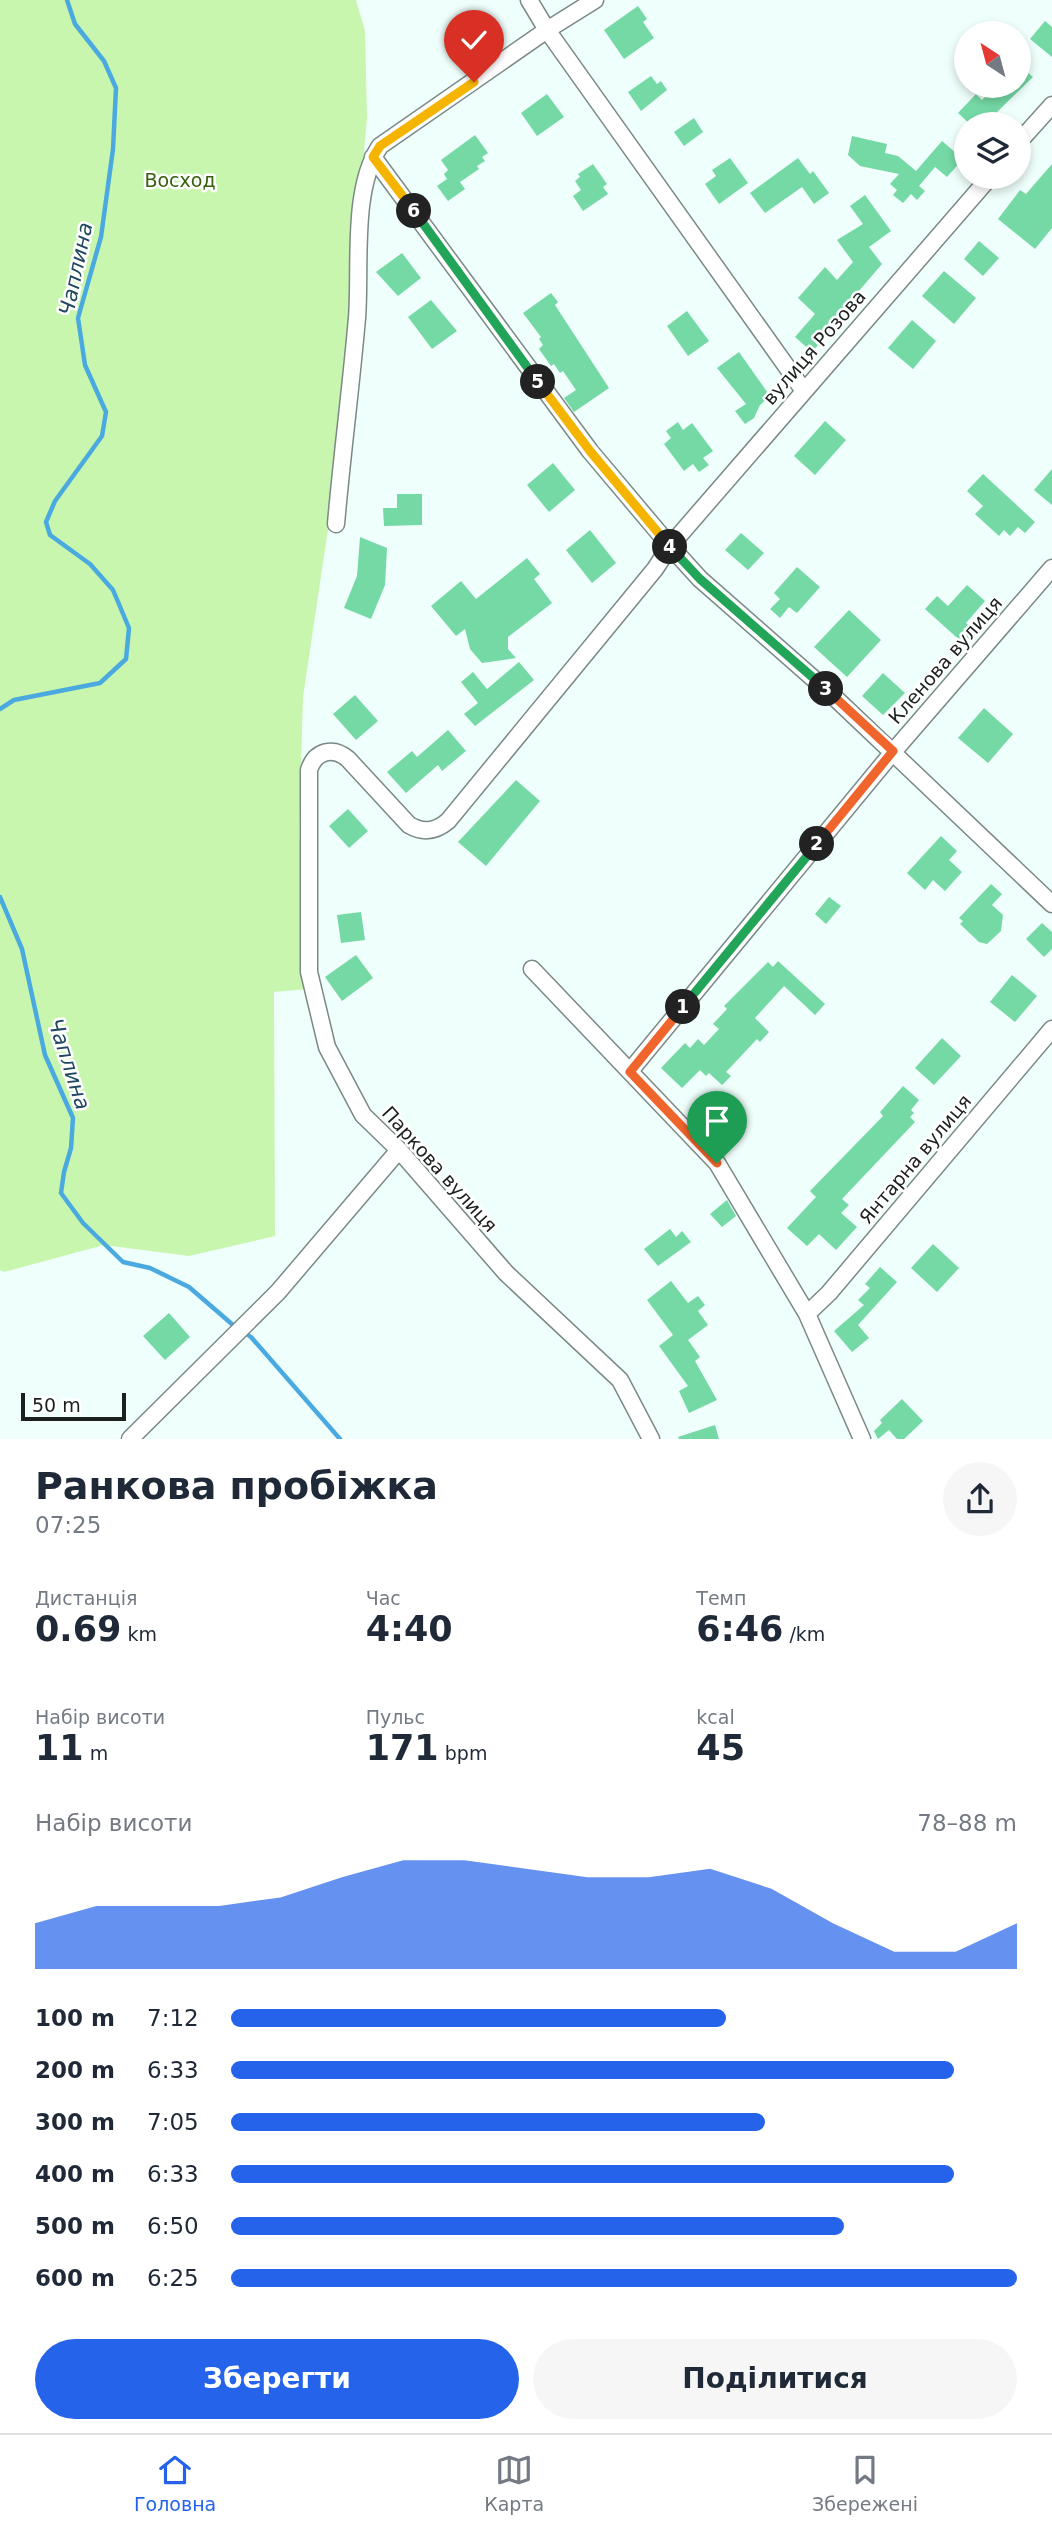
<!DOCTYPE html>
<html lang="uk">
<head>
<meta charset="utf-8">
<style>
  :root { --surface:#fff; --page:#f6f6f7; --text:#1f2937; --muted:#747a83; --line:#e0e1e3; --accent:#2563eb }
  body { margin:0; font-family:"DejaVu Sans",sans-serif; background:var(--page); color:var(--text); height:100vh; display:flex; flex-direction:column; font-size:26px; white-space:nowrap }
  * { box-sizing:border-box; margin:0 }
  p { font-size:23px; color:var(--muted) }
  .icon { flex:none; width:38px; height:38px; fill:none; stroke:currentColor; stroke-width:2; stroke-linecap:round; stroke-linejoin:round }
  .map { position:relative; height:1439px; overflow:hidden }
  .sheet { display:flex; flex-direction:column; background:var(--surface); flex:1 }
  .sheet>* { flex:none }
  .needle { width:46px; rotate:324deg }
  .buttons { position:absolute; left:954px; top:21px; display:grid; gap:14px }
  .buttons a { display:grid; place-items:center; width:77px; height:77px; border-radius:50%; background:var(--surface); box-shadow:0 4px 10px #0003; font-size:35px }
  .scale { position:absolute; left:21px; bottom:18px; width:105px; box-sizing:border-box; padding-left:7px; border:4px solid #1c2120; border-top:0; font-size:19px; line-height:24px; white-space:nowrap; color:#1c2120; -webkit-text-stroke:5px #fff; paint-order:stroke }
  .pin { position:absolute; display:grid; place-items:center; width:60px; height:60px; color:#fff; margin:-72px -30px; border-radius:50% 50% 50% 0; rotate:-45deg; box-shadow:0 0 7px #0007 }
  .pin .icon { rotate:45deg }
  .km { position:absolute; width:35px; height:35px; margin:-18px; border-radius:50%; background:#222; color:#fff; font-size:19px; line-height:35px; text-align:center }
  .round { display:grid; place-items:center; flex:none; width:74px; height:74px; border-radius:37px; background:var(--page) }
  .head { display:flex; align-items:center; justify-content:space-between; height:119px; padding:0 35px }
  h1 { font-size:38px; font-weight:800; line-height:52px }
  .figures { display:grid; grid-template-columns:repeat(3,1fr); gap:10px; height:119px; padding:7px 35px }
  .figures div { display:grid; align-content:center }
  .figures b { font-size:35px; font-weight:800 }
  .figures small { font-size:19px; font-weight:400 }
  .figures p { font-size:19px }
  .chart { height:196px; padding:14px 35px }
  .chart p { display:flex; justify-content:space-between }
  .chart svg { width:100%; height:126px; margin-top:7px; fill:var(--accent); opacity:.7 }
  .cta { display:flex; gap:14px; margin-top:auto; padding:14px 35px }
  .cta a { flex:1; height:80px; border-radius:42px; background:var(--accent); color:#fff; font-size:28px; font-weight:800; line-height:80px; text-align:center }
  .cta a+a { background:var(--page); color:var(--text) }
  ul { padding:0 35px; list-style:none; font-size:23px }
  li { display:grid; grid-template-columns:112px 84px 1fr; align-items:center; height:52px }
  li i { height:18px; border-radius:9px; background:var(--accent) }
  .menu { display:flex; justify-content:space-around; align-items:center; height:98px; border-top:2px solid var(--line); background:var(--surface); font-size:19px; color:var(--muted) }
  .menu a { display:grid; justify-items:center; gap:4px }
  .menu .selected { color:var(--accent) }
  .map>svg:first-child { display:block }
</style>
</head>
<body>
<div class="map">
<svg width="1052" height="1439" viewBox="0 0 1052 1439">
  <rect width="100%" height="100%" fill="#effffc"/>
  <path fill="#c9f6ae" d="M0,0H356L365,31L367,118L333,496L303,697L299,832L307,989L274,992L275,1236L189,1256L104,1245L4,1272L0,1270Z"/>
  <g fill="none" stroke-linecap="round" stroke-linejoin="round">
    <path stroke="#4aaae0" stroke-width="4.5" d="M0,709L14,700L100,683L126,659L129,628L113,590L90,564L50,535L46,522L55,501L102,436L106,412L85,365L78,318L101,237L113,149L116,88L104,61L75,24L67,0
      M0,897L22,949L45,1055L73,1118L71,1148L64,1172L61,1193L83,1223L123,1262L150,1268L189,1287L233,1325
      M245,1333L251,1337L340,1439"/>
  </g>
  <path fill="#75d9a6" d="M638,6L647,19L643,22L654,38L624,59L604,30Z
    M1045,21L1052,27V57L1030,39Z
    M1018,64L1033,77L995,114L999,117L993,124H970L958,113L976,94L982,100L996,86H1018Z
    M651,76L657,84L661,81L667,90L641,111L628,92Z
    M547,94L564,117L537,136L521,113Z
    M694,118L703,132L684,146L674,132Z
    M475,135L488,153L482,157L485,161L477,166L479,169L460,182L465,189L448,201L437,186L447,179L444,174L448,170L441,160Z
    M852,136L887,144L885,153L898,156L916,171L942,141L963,159L947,177L935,167L919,186L925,191L917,200L911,194L903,203L893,195L897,190L890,184L899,174L860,166L848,155Z
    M730,158L748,183L719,204L705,184L716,176L712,170Z
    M798,158L810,174L813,171L829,193L814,204L802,187L765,213L750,193Z
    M593,164L607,184L603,187L608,194L583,211L573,196L581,190L575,181L580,177L578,174Z
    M1052,164V228L1035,249L998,219L1020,190L1026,194Z
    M865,195L891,231L869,247L882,264L828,327L831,330L812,352L795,337L815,314L798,298L825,267L837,280L853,262L837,240L863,224L850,206Z
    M979,241L999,258L983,276L964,259Z
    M402,253L421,278L398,296L376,272Z
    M944,271L976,298L954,324L922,296Z
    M551,293L558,302L555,305L609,388L574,412L564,398L576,390L563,371L560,373L554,364L551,366L539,349L543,345L539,339L541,337L523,313Z
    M431,300L457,331L432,349L408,317Z
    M687,311L709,341L688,356L667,326Z
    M912,320L936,341L913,369L888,348Z
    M739,352L770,396L760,405L754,418L745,424L735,411L746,404L717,368Z
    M825,421L846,440L815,475L794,456Z
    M678,422L683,430L692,423L713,451L703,458L709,465L699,472L693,464L684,471L664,444L671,438L666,431Z
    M553,463L575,490L549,512L527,485Z
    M1052,469V505L1034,490Z
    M983,474L1035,522L1025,533L1018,527L1010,536L1004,530L999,536L975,514L983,506L967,491Z
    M397,494H422V525L384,526L383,508H397Z
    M590,530L616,563L592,583L566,550Z
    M741,533L764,553L748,570L725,550Z
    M360,537L387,548L385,585L371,619L344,608L357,576Z
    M527,558L540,574L534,579L552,603L508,637V649L516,658L482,663L470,649L465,629L456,636L431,606L461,581L476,599Z
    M797,567L820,587L797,613L789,607L780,618L770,609L780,599L774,593Z
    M967,585L985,601L966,623L975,631L964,644L925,609L937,596L948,606Z
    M849,610L881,640L847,677L814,647Z
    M519,662L534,680L475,726L464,714L478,703L461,682L473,672L487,689Z
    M883,673L905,693L883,715L862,696Z
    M355,695L378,721L356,740L333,714Z
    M984,708L1013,734L988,763L958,738Z
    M448,730L466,751L442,771L438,765L406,793L387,772L412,751L417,757Z
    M516,780L540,801L486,866L458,842Z
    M348,809L368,831L349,848L329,826Z
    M941,836L957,851L949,860L962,872L945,891L933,880L925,890L907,873Z
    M991,884L1002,894L992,905L1003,915L1001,931L987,944L979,942L960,924L963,921L959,918Z
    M829,897L841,906L826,924L815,914Z
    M361,912L365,940L341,943L337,915Z
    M1042,923L1052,932V949L1044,957L1026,939Z
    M356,955L373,978L342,1001L325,977Z
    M778,961L825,1004L815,1015L784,986L755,1018L769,1032L760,1042L757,1039L726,1072L731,1076L722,1085L709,1073L706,1076L700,1070L682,1088L661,1068L685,1043L690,1048L698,1039L704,1045L719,1029L713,1024L727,1009L724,1006L768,962L773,967Z
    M1012,975L1037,996L1015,1022L990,1002Z
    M942,1038L961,1056L934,1085L915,1068Z
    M903,1086L919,1100L911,1110L914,1113L910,1117L915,1122L842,1199L849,1205L841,1213L857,1227L836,1250L819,1234L807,1246L787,1228L816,1197L810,1191L883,1116L880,1112Z
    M727,1200L736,1216L722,1227L710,1214Z
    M670,1229L676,1237L682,1231L691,1242L658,1266L644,1249Z
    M933,1244L959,1268L937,1292L911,1268Z
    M880,1267L897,1282L858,1325L869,1338L852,1352L834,1331L864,1305L858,1300L870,1288L865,1284Z
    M671,1281L688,1303L698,1296L705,1305L698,1311L708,1325L688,1340L700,1357L695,1361L717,1400L689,1413L679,1391L688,1386L659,1346L673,1335L647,1300Z
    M169,1313L190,1337L165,1360L143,1336Z
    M902,1399L923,1421L904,1439H897L889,1430L878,1439L874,1431L882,1423L880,1420Z
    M715,1425L719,1439H679L678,1437Z"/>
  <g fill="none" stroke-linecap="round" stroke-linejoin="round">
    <defs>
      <path id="minor" d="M529,0L547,30L804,391
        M1018,143L1052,105
        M373,157L590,451L670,546L700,579L831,694L1052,904
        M336,524C342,455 351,387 357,318C361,266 351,190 380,146L547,30L595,0
        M532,969L717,1163L807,1314L862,1439
        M630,1071L893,752L1052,568
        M807,1314L829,1293L1052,1029
        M130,1439L278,1292L399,1150
        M651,1439L620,1380L506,1273L399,1150L363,1115L327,1047L309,972V770C315,751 333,746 348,759L409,825C423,833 435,832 448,821L655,569L670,546L990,177"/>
    </defs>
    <use href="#minor" stroke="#7b8987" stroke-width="19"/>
    <use href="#minor" stroke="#fff" stroke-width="16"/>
  </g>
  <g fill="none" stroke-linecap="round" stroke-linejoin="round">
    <defs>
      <path id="split-1" d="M683,1007L630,1072L717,1163"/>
      <path id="split-2" d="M683,1007L817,844"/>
      <path id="split-3" d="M817,844L893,751L826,689"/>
      <path id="split-4" d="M670,547L700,579L826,689"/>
      <path id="split-5" d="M538,382L590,451L670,547"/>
      <path id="split-6" d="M414,211L538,382"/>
      <path id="split-7" d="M414,211L373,157L380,146L474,82"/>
    </defs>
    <use href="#split-1" stroke="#fff" stroke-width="14"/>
    <use href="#split-2" stroke="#fff" stroke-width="14"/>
    <use href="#split-3" stroke="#fff" stroke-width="14"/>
    <use href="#split-4" stroke="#fff" stroke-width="14"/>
    <use href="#split-5" stroke="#fff" stroke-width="14"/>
    <use href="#split-6" stroke="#fff" stroke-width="14"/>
    <use href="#split-7" stroke="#fff" stroke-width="14"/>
    <use href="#split-1" stroke="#f0652b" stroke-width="9"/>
    <use href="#split-2" stroke="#22a559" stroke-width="9"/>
    <use href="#split-3" stroke="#f0652b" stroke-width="9"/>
    <use href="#split-4" stroke="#22a559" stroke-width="9"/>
    <use href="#split-5" stroke="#f5b400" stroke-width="9"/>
    <use href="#split-6" stroke="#22a559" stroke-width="9"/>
    <use href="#split-7" stroke="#f5b400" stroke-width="9"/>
  </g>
  <g text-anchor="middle" stroke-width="5" stroke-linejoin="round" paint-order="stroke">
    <g font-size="19" fill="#35600c" stroke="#fff">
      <text x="180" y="187">Восход</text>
    </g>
    <g font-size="19" fill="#1c2120" stroke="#fff">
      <text transform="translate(814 347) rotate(-49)" y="7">вулиця Розова</text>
      <text transform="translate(945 660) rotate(-49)" y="7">Кленова вулиця</text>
      <text transform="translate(915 1159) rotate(-50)" y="7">Янтарна вулиця</text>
      <text transform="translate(440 1169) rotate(48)" y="7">Паркова вулиця</text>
    </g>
    <g font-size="21" font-style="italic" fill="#204860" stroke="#fff">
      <text transform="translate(76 269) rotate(-78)" y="7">Чаплина</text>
      <text transform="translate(69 1064) rotate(72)" y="7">Чаплина</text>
    </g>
  </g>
</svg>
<div class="buttons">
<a><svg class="needle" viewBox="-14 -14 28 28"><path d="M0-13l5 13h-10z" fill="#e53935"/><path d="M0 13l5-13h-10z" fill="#747a83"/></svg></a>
<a><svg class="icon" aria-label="layers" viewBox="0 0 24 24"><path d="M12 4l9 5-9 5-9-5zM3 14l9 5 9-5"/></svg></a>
</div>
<div class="scale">50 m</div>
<div class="pin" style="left:717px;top:1163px;background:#1e9e55"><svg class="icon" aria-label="arrive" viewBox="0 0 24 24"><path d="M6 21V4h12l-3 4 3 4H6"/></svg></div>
<div class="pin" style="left:474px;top:82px;background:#d93025"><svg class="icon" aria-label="check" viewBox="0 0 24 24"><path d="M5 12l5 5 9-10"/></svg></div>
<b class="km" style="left:683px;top:1007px">1</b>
<b class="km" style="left:817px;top:844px">2</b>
<b class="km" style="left:826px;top:689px">3</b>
<b class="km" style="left:670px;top:547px">4</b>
<b class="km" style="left:538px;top:382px">5</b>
<b class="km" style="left:414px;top:211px">6</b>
</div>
<section class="sheet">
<div class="head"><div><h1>Ранкова пробіжка</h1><p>07:25</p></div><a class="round"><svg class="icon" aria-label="share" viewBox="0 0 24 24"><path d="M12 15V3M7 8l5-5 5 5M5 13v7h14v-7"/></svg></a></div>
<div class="figures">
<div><p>Дистанція</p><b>0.69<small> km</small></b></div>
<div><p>Час</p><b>4:40</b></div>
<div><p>Темп</p><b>6:46<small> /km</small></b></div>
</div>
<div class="figures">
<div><p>Набір висоти</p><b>11<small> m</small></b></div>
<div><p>Пульс</p><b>171<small> bpm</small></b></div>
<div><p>kcal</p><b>45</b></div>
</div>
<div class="chart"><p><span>Набір висоти</span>78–88 m</p>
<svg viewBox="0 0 160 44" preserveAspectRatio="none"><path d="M0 44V28L10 22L20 22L30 22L40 19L50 12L60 6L70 6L80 9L90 12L100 12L110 9L120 16L130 28L140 38L150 38L160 28V44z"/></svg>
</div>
<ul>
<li><b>100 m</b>7:12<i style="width:63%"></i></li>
<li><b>200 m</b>6:33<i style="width:92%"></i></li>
<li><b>300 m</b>7:05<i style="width:68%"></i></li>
<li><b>400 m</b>6:33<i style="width:92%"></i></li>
<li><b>500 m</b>6:50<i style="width:78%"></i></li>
<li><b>600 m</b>6:25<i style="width:100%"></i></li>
</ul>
<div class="cta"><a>Зберегти</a><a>Поділитися</a></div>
</section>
<nav class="menu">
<a class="selected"><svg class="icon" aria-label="home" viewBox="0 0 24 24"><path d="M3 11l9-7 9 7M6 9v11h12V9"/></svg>Головна</a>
<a><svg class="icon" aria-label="map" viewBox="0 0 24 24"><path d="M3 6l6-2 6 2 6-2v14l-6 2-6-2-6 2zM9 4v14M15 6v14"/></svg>Карта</a>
<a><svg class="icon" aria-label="saved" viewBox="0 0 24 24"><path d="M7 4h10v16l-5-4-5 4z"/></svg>Збережені</a>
</nav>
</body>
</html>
